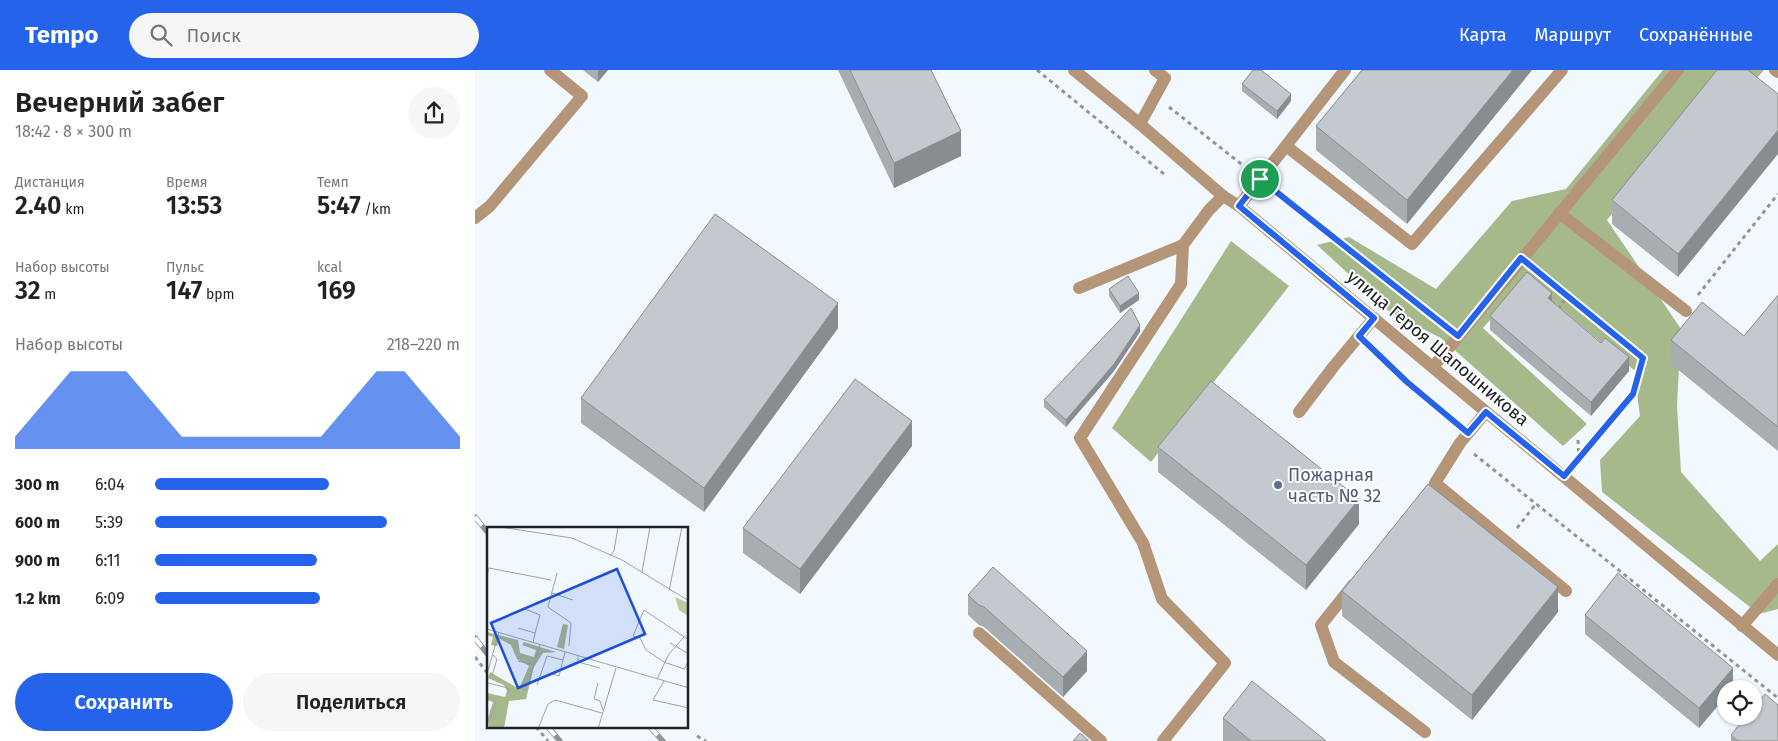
<!DOCTYPE html>
<html lang="ru">
<head>
<meta charset="utf-8">
<style>
  :root { --surface:#fff; --page:#f6f6f6; --text:#222; --muted:#767676; --accent:#2563eb }
  body { margin:0; font-family:"Fira Sans",sans-serif; background:var(--page); color:var(--text); height:100vh; display:flex; flex-direction:column; font-size:19px; white-space:nowrap }
  * { box-sizing:border-box; margin:0 }
  p { font-size:16px; color:var(--muted) }
  .icon { flex:none; width:28px; height:28px; fill:none; stroke:currentColor; stroke-width:2; stroke-linecap:round; stroke-linejoin:round }
  .map { position:relative; flex:1; overflow:hidden }
  .panel { display:flex; flex-direction:column; background:var(--surface); width:475px }
  .panel>* { flex:none }
  .controls { position:absolute; left:1242px; top:610px; display:grid; gap:10px }
  .controls a { display:grid; place-items:center; width:45px; height:45px; border-radius:50%; background:var(--surface); box-shadow:0 1px 4px #0004; font-size:25px }
  .pin { position:absolute; display:grid; place-items:center; width:42px; height:42px; color:#fff; margin:-21px; border:2px solid #fff; border-radius:50%; box-shadow:0 1px 5px #0007 }
  .round { display:grid; place-items:center; flex:none; width:52px; height:52px; border-radius:26px; background:var(--page) }
  .head { display:flex; align-items:center; justify-content:space-between; height:85px; padding:0 15px }
  h1 { font-size:28px; font-weight:600; line-height:38px }
  .figures { display:grid; grid-template-columns:repeat(3,1fr); gap:8px; height:85px; padding:5px 15px }
  .figures div { display:grid; align-content:center }
  .figures b { font-size:25px; font-weight:600 }
  .figures small { font-size:14px; font-weight:400 }
  .figures p { font-size:14px }
  .chart { height:140px; padding:10px 15px }
  .chart p { display:flex; justify-content:space-between }
  .chart svg { width:100%; height:90px; margin-top:5px; fill:var(--accent); opacity:.7 }
  .button { display:flex; gap:10px; margin-top:auto; padding:10px 15px }
  .button a { flex:1; height:58px; border-radius:30px; background:var(--accent); color:#fff; font-size:20px; font-weight:600; line-height:58px; text-align:center }
  .button a+a { background:var(--page); color:var(--text) }
  ul { padding:0 15px; list-style:none; font-size:16px }
  li { display:grid; grid-template-columns:80px 60px 1fr; align-items:center; height:38px }
  li i { height:12px; border-radius:6px; background:var(--accent) }
  header { display:flex; align-items:center; gap:30px; box-sizing:border-box; height:70px; padding:0 25px; background:var(--accent); color:#fff }
  header strong { font-size:24px }
  nav { display:flex; gap:28px; margin-inline-start:auto; font-size:18px }
  .search { width:350px; height:45px; background:var(--page); display:flex; align-items:center; gap:12px; box-sizing:border-box; padding:0 18px; border-radius:28px; color:var(--muted); font-size:19px }
  main { display:flex; flex:1; min-height:0 }
  .map>svg:first-child { display:block }
</style>
</head>
<body>
<header>
<strong>Tempo</strong>
<div class="search"><svg class="icon" aria-label="search" viewBox="0 0 24 24"><circle cx="10" cy="10" r="6"/><path d="M15 15l6 6"/></svg>Поиск</div>
<nav><a>Карта</a><a>Маршрут</a><a>Сохранённые</a></nav>
</header>
<main>
<section class="panel">
<div class="head"><div><h1>Вечерний забег</h1><p>18:42 · 8 × 300 m</p></div><a class="round"><svg class="icon" aria-label="share" viewBox="0 0 24 24"><path d="M12 15V3M7 8l5-5 5 5M5 13v7h14v-7"/></svg></a></div>
<div class="figures">
<div><p>Дистанция</p><b>2.40<small> km</small></b></div>
<div><p>Время</p><b>13:53</b></div>
<div><p>Темп</p><b>5:47<small> /km</small></b></div>
</div>
<div class="figures">
<div><p>Набор высоты</p><b>32<small> m</small></b></div>
<div><p>Пульс</p><b>147<small> bpm</small></b></div>
<div><p>kcal</p><b>169</b></div>
</div>
<div class="chart"><p><span>Набор высоты</span>218–220 m</p>
<svg viewBox="0 0 160 44" preserveAspectRatio="none"><path d="M0 44V38L10 22L20 6L30 6L40 6L50 22L60 38L70 38L80 38L90 38L100 38L110 38L120 22L130 6L140 6L150 22L160 38V44z"/></svg>
</div>
<ul>
<li><b>300 m</b>6:04<i style="width:57%"></i></li>
<li><b>600 m</b>5:39<i style="width:76%"></i></li>
<li><b>900 m</b>6:11<i style="width:53%"></i></li>
<li><b>1.2 km</b>6:09<i style="width:54%"></i></li>
</ul>
<div class="button"><a>Сохранить</a><a>Поделиться</a></div>
</section>
<div class="map">
<svg width="1303" height="671" viewBox="0 0 1303 671">
  <rect width="100%" height="100%" fill="#f1f8fe"/>
  <path fill="#a6b98b" d="M1188,0H1289L1275,16L1255,3L1132,150L1206,259L1202,336L1206,402L1285,491L1303,474V539L1284,544L1127,422L1125,390L1165,346L1159,300L1051,209L1008,258L1112,354L1088,376L966,268L916,243L842,175L874,167L961,219L1037,131L1091,119Z
    M756,171L814,216L676,392L637,358Z"/>
  <g fill="none" stroke-linecap="round" stroke-linejoin="round">
    <path stroke="#91969a" stroke-width="3" stroke-dasharray="4 4" stroke-linecap="butt" d="M562,0L689,104
      M694,37L770,97
      M800,121L969,255
      M1062,201L1168,288L1158,325L1101,393
      M1223,225L1303,124
      M1083,239L1093,226
      M1131,274L1139,265
      M898,279L932,311L979,352
      M1103,370L1104,388
      M999,384L1303,628
      M1042,458L1060,435
      M0,587L14,605
      M61,657L73,671
      M222,666L231,671"/>
    <path stroke="#b59577" stroke-width="12" d="M1300,0L1303,2
      M665,54L690,8L680,0
      M811,76L937,174L1087,0
      M764,136L870,0
      M1084,143L1211,241
      M0,148L15,136L107,26L75,0
      M604,218L708,175L734,140L748,126
      M958,297L1203,0
      M824,342L859,296L899,248
      M1011,342L985,373L960,413L1091,521
      M878,515L846,555L859,592L950,662
      M1267,556L1303,514
      M504,563L626,671
      M688,671L750,593L687,529L668,473L605,368L706,214L708,175"/>
    <path stroke="#b59577" stroke-width="12" d="M599,0L665,54L748,126L764,136L1303,585"/>
    <defs>
      <path id="rail" d="M0,447L14,464
        M0,568L14,586
        M73,657L85,671
        M175,657L188,671"/>
    </defs>
    <use href="#rail" stroke="#8e9397" stroke-width="5.5"/>
    <use href="#rail" stroke="#fff" stroke-width="4" stroke-dasharray="11" stroke-linecap="butt"/>
  </g>
  <path fill="#a8adb2" d="M108,0H133L123,12Z
    M363,0H456L486,86L419,118Z
    M887,0H1057L932,154L841,80V56Z
    M1242,0L1203,207L1137,154V130Z
    M767,14L816,31L802,49L767,21Z
    M634,219L664,230L645,243L634,226Z
    M1303,225V381L1196,294V270L1269,266Z
    M1077,231L1126,273L1154,301L1116,346L1015,260V246Z
    M363,258L229,442L106,353V328Z
    M665,262L639,301L591,357L569,337V330Z
    M437,376L325,524L268,483V458Z
    M683,377L884,454L831,520L683,402Z
    M867,521L1083,542L997,650L867,546Z
    M493,525L612,601L588,627L509,557L504,555L493,545Z
    M1110,545L1258,618L1224,658L1110,564Z
    M748,648L851,671H748Z
    M1256,665L1303,671H1256Z"/>
  <path fill="#888d91" d="M123,0H133L123,12Z
    M1038,0H1057L932,154V130Z
    M816,24V31L802,49V41Z
    M1303,60V84L1203,207V184Z
    M486,61V86L419,118V93Z
    M664,223V230L645,243V236Z
    M1077,223V237L1073,228Z
    M363,233V258L229,442V418Z
    M665,255V262L639,301L591,357V350Z
    M1154,287V301L1116,346V332Z
    M437,351V376L325,524V499Z
    M884,429V454L831,520V495Z
    M1083,517V542L997,650V625Z
    M612,581V601L588,627V607Z
    M1258,598V618L1257,619H1251V626L1224,658V638Z"/>
  <path fill="#c3c9cf" stroke="#888d91" d="M375,0H456L486,61L419,93Z
    M778,0H786L816,24L802,41L767,14Z
    M887,0H1038L932,130L841,56Z
    M1242,0H1273L1303,24V60L1203,184L1137,130Z
    M240,144L363,233L229,418L106,328Z
    M1052,202L1077,223L1073,228L1126,273L1130,268L1154,287L1116,332L1015,246Z
    M653,206L664,223L645,236L634,219Z
    M1303,225V357L1196,270L1227,232L1269,266Z
    M656,238L665,255L639,294L591,350L569,330Z
    M380,309L437,351L325,499L268,458Z
    M736,311L884,429L831,495L683,377Z
    M953,414L1083,517L997,625L867,521Z
    M518,497L612,581L588,607L509,537L504,535L493,525Z
    M1143,503L1258,598L1224,638L1110,545Z
    M777,611L851,671H776L748,648Z
    M1290,624L1303,635V671H1263L1256,665L1271,646H1279V637Z
    M605,663L614,671H598Z"/>
  <g fill="none" stroke-linecap="round" stroke-linejoin="round">
    <defs>
      <path id="route" d="M785,109L983,266L1046,188L1168,288L1158,324L1089,406L1011,342L993,363L932,312L884,266L899,248L764,136Z"/>
    </defs>
    <use href="#route" stroke="#fff" stroke-width="10"/>
    <use href="#route" stroke="#2563eb" stroke-width="6"/>
  </g>
  <circle fill="#5c6f8a" stroke="#fff" stroke-width="2" cx="803" cy="415" r="5"/>
  <g text-anchor="middle" stroke-width="4" stroke-linejoin="round" paint-order="stroke">
    <g font-size="18" fill="#202325" stroke="#fff">
      <text transform="translate(963 278) rotate(40)" y="6">улица Героя Шапошникова</text>
    </g>
    <g font-size="18" fill="#4e5e75" stroke="#fff" text-anchor="start">
      <text x="813" y="411">Пожарная<tspan x="813" dy="21">часть № 32</tspan></text>
    </g>
  </g>
  <g transform="translate(12 457)">
    <rect width="201" height="201" fill="#f1f8fe"/>
    <path d="M188,70L201,76V89L192,83Z" fill="#bacc9f"/>
    <path d="M76,97L81,98L77,122L70,120ZM0,105L31,113L33,126L47,130L49,123L35,118L37,115L69,125L56,126L47,140L39,172L22,174L17,201H2L1,191L6,175L0,173V166L18,170L20,164L17,158L1,151L3,145L32,162L42,139L30,132L24,118L13,112L10,119L4,118L6,110L0,108Z" fill="#a6b98b"/>
    <path fill="none" stroke="#9da3a7" stroke-width="1" d="M13,0L85,11L135,33L202,74M123,29L127,24L131,0M155,45L163,0M70,46L61,80L84,96L82,119M0,48L2,41L64,53M182,64L195,0M65,66L86,73M38,82L53,88L48,106M31,101L48,106L46,116M0,102L202,161M202,113L157,83L146,109L153,111L159,123L177,135L197,142L202,133M183,116L202,127M91,129V135L113,141M31,134L47,138M0,147L12,105M66,147L72,149L78,125M5,149L10,132L5,127M170,152L182,127L197,110M177,154L166,173L202,181M1,156L21,161L22,167M111,156L107,172L113,174L116,183M50,158L60,129L76,133M30,160L39,163L53,118M0,170L9,173L3,194M51,202L61,177L68,173L115,186M111,202L129,141"/>
    <path fill="#1d4ed8" fill-opacity="0.15" stroke="#1d4ed8" stroke-width="2.5" d="M130,42L158,107L31,161L4,96Z"/>
    <rect width="201" height="201" fill="none" stroke="#202325" stroke-width="2.5"/>
  </g>
</svg>
<div class="controls">
<a><svg class="icon" aria-label="locate" viewBox="0 0 24 24"><circle cx="12" cy="12" r="6"/><path d="M12 2v4M12 18v4M2 12h4M18 12h4"/></svg></a>
</div>
<div class="pin" style="left:785px;top:109px;background:#1e9e55"><svg class="icon" aria-label="arrive" viewBox="0 0 24 24"><path d="M6 21V4h12l-3 4 3 4H6"/></svg></div>
</div>
</main>
</body>
</html>
